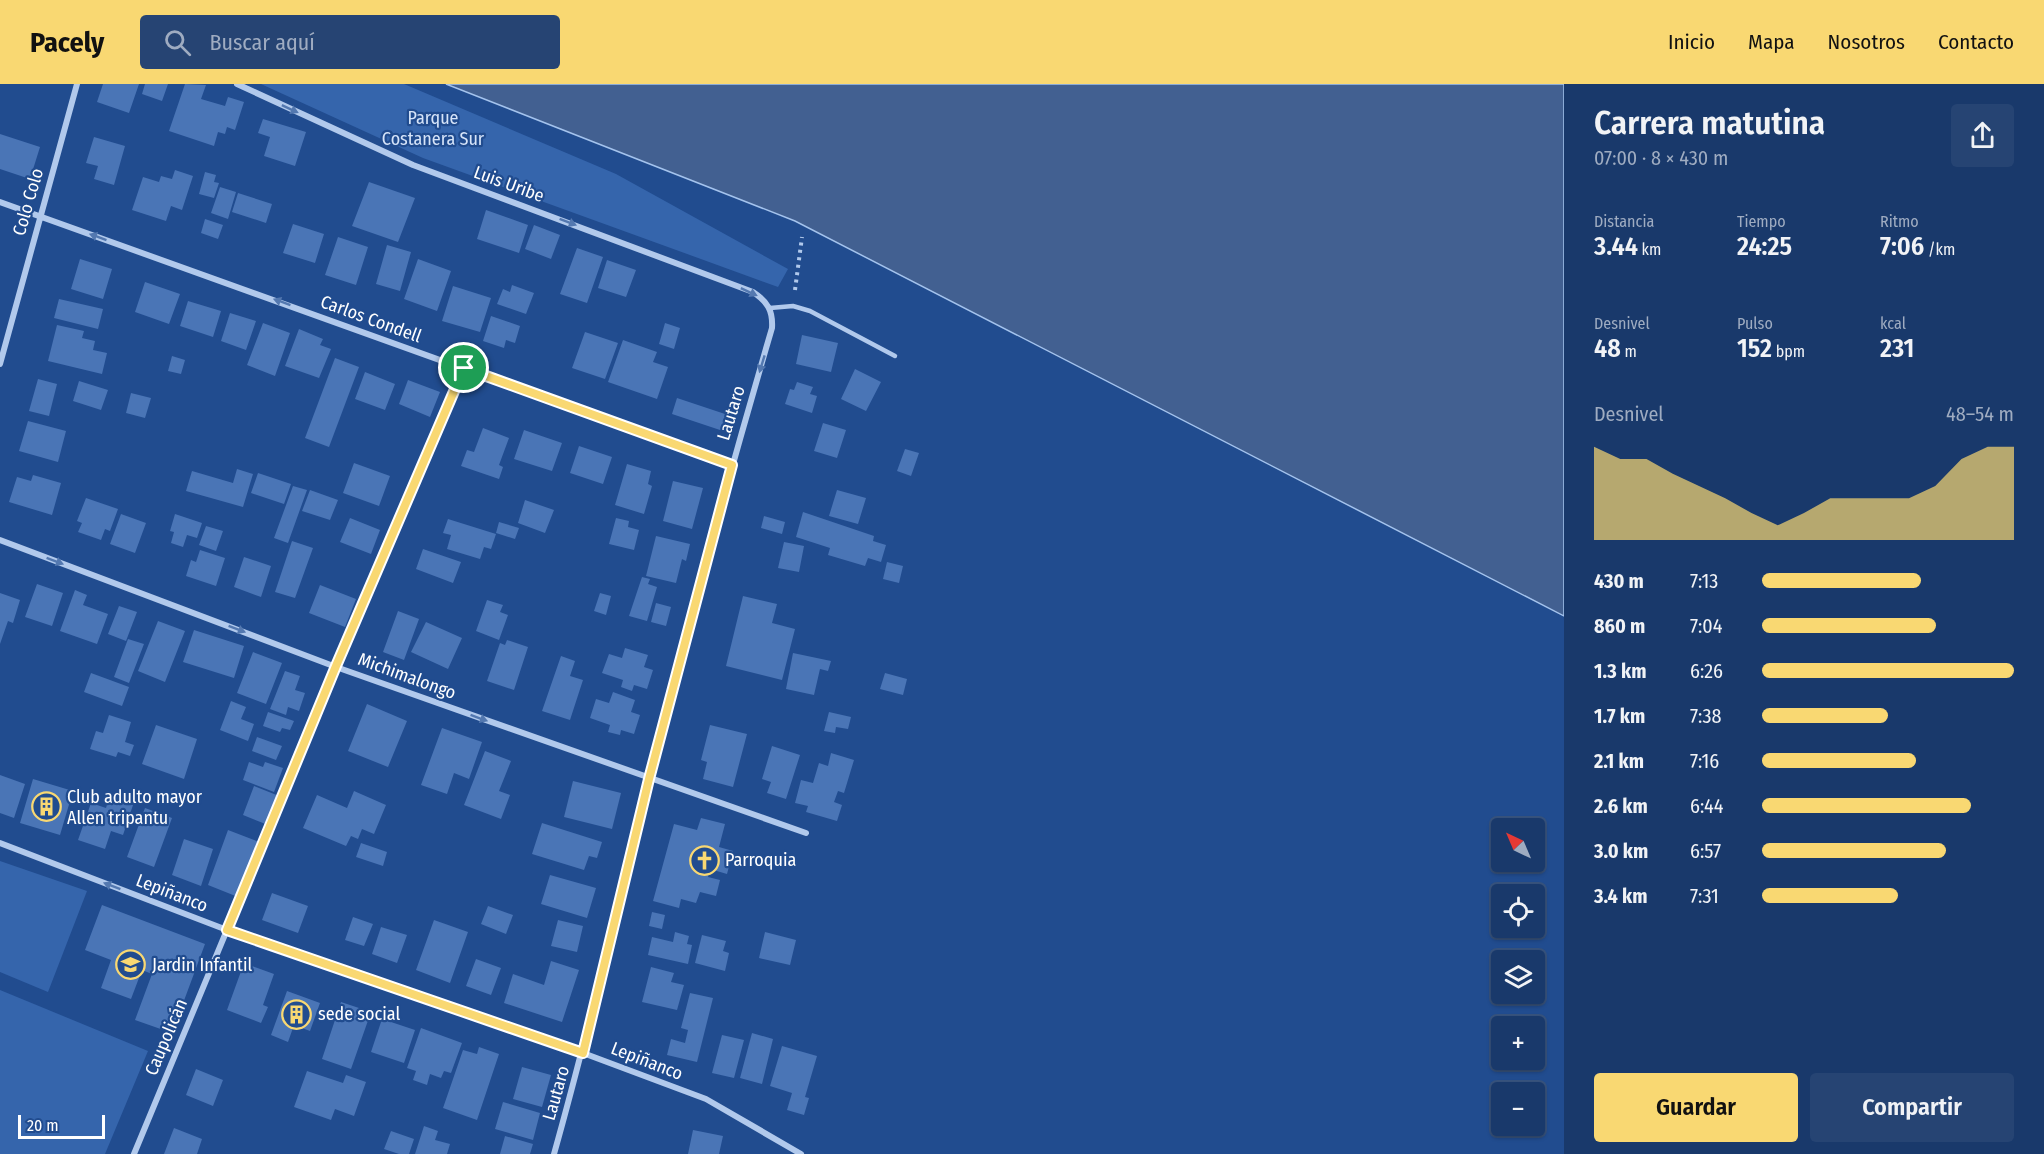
<!DOCTYPE html>
<html lang="es">
<head>
<meta charset="utf-8">
<style>
  :root { --surface:#19396b; --page:#264473; --text:#f1f3f6; --muted:#9facc1; --line:#37537e; --accent:#f9d872 }
  body { margin:0; font-family:"Fira Sans Condensed",sans-serif; background:var(--page); color:var(--text); height:100vh; display:flex; flex-direction:column; font-size:22px; white-space:nowrap }
  * { box-sizing:border-box; margin:0 }
  p { font-size:20px; color:var(--muted) }
  .icon { flex:none; width:33px; height:33px; fill:none; stroke:currentColor; stroke-width:2; stroke-linecap:round; stroke-linejoin:round }
  .map { position:relative; flex:1; overflow:hidden }
  .side { display:flex; flex-direction:column; background:var(--surface); width:480px }
  .side>* { flex:none }
  .needle { width:39px; rotate:316deg }
  .tools { position:absolute; left:1491px; top:734px; display:grid; gap:12px }
  .tools a { display:grid; place-items:center; width:54px; height:54px; border-radius:6px; background:var(--surface); box-shadow:0 2px 4px #0004,0 0 0 2px var(--line); font-size:30px }
  .scale { position:absolute; left:18px; bottom:15px; width:87px; box-sizing:border-box; padding-left:6px; border:3px solid #fff; border-top:0; font-size:16px; line-height:21px; white-space:nowrap; color:#fff; -webkit-text-stroke:4px #214c8f; paint-order:stroke }
  .pin { position:absolute; display:grid; place-items:center; width:51px; height:51px; color:#fff; margin:-26px; border:3px solid #fff; border-radius:50%; box-shadow:0 2px 6px #0007 }
  .round { display:grid; place-items:center; flex:none; width:63px; height:63px; border-radius:6px; background:var(--page) }
  .headline { display:flex; align-items:center; justify-content:space-between; height:102px; padding:0 30px }
  h1 { font-size:33px; font-weight:600; line-height:45px }
  .figures { display:grid; grid-template-columns:repeat(3,1fr); gap:9px; height:102px; padding:6px 30px }
  .figures div { display:grid; align-content:center }
  .figures b { font-size:26px; font-weight:600 }
  .figures small { font-size:16px; font-weight:400 }
  .figures p { font-size:16px }
  .chart { height:168px; padding:12px 30px }
  .chart p { display:flex; justify-content:space-between }
  .chart svg { width:100%; height:108px; margin-top:6px; fill:var(--accent); opacity:.7 }
  .button { display:flex; gap:12px; margin-top:auto; padding:12px 30px }
  .button a { flex:1; height:69px; border-radius:6px; background:var(--accent); color:#111; font-size:24px; font-weight:600; line-height:69px; text-align:center }
  .button a+a { background:var(--page); color:var(--text) }
  ul { padding:0 30px; list-style:none; font-size:20px }
  li { display:grid; grid-template-columns:96px 72px 1fr; align-items:center; height:45px }
  li i { height:15px; border-radius:8px; background:var(--accent) }
  header { display:flex; align-items:center; gap:36px; box-sizing:border-box; height:84px; padding:0 30px; background:var(--accent); color:#111 }
  header strong { font-size:28px }
  nav { display:flex; gap:33px; margin-inline-start:auto; font-size:21px }
  .search { width:420px; height:54px; background:var(--page); display:flex; align-items:center; gap:15px; box-sizing:border-box; padding:0 21px; border-radius:6px; color:var(--muted); font-size:22px }
  main { display:flex; flex:1; min-height:0 }
  .map>svg:first-child { display:block }
</style>
</head>
<body>
<header>
<strong>Pacely</strong>
<div class="search"><svg class="icon" aria-label="search" viewBox="0 0 24 24"><circle cx="10" cy="10" r="6"/><path d="M15 15l6 6"/></svg>Buscar aquí</div>
<nav><a>Inicio</a><a>Mapa</a><a>Nosotros</a><a>Contacto</a></nav>
</header>
<main>
<div class="map">
<svg width="1564" height="1070" viewBox="0 0 1564 1070">
  <rect width="100%" height="100%" fill="#214c8f"/>
  <path fill="#3565ac" d="M261,0H404L616,90L788,185L778,203L423,74Z
    M0,777L87,807L48,908L0,888Z
    M0,906L148,967L105,1070H0Z"/>
  <path fill="#426091" stroke="#a4c3ed" stroke-width="1.5" d="M446,0H1564V532L795,137Z"/>
  <path fill="#4a75b6" d="M103,0H139L129,29L97,18Z
    M145,0H168L162,17L142,10Z
    M185,0L206,1L201,15L225,22L228,13L244,18L235,46L227,43L225,50L218,48L214,62L169,47Z
    M263,35L306,48L295,82L264,72L270,53L258,49Z
    M0,50L40,63L30,95L0,85Z
    M94,53L125,62L114,101L94,95L98,82L86,79Z
    M175,86L193,92L182,126L171,122L166,137L132,126L143,93L159,98L161,92L172,95Z
    M205,88L216,91L214,98L219,99L214,114L199,110Z
    M369,98L415,114L398,158L352,142Z
    M220,103L236,108L228,135L211,129Z
    M238,109L272,120L266,139L232,128Z
    M486,126L528,141L519,169L477,155Z
    M205,135L223,141L218,155L201,149Z
    M293,140L324,150L315,179L283,169Z
    M534,141L560,151L551,175L525,165Z
    M338,153L368,163L356,201L325,191Z
    M387,161L411,168L400,207L376,200Z
    M577,164L603,173L587,219L560,210Z
    M80,175L112,185L103,215L71,205Z
    M418,175L451,187L437,227L404,215Z
    M607,176L636,186L626,213L598,204Z
    M145,198L180,210L169,240L135,228Z
    M512,201L534,209L526,230L497,220L503,205L510,208Z
    M453,202L491,214L480,248L442,237Z
    M59,215L103,225L98,245L54,234Z
    M188,217L221,227L213,253L180,242Z
    M230,229L256,237L246,266L221,257Z
    M491,232L520,242L515,259L506,256L504,264L483,257Z
    M263,239L290,249L275,292L247,281Z
    M665,239L680,244L674,265L659,260Z
    M57,241L84,247L82,254L95,257L93,266L107,269L102,290L48,277Z
    M299,245L323,255L320,261L331,265L319,294L285,282Z
    M585,248L618,259L605,295L572,284Z
    M802,251L838,259L831,288L796,280Z
    M623,256L657,268L653,278L668,283L657,315L608,298Z
    M172,272L185,276L181,290L168,287Z
    M335,274L359,283L329,363L305,354Z
    M855,285L881,298L866,327L841,315Z
    M365,288L395,300L385,326L355,315Z
    M38,295L57,300L49,332L29,327Z
    M408,296L440,308L430,333L399,320Z
    M79,297L108,306L101,326L73,317Z
    M797,298L813,303L810,310L817,312L812,329L785,320L790,305L794,306Z
    M131,309L151,314L145,334L126,329Z
    M677,314L734,333L729,349L672,330Z
    M28,337L66,347L58,378L19,367Z
    M823,339L846,346L837,374L814,367Z
    M483,344L509,354L499,381L503,383L499,395L461,382L467,366L474,368Z
    M524,346L562,359L552,387L514,375Z
    M579,362L612,373L603,400L570,389Z
    M905,365L919,369L911,392L897,387Z
    M354,379L390,392L379,422L343,409Z
    M627,380L651,387L648,400L652,402L644,430L615,421Z
    M237,385L253,390L243,423L186,407L192,387L233,399Z
    M258,389L291,400L284,420L251,409Z
    M33,391L61,399L52,431L9,418L17,393L31,397Z
    M673,397L703,404L692,445L663,437Z
    M293,402L307,406L288,459L274,454Z
    M310,406L338,416L330,436L302,427Z
    M837,406L866,414L858,440L829,432Z
    M86,414L118,425L110,447L105,445L101,456L78,448L82,439L77,437Z
    M525,416L554,426L545,449L518,439Z
    M803,428L874,452L873,457L886,461L881,478L868,474L865,482L828,471L830,464L796,453Z
    M121,430L146,439L135,469L110,460Z
    M175,430L202,439L197,454L187,451L183,463L171,459L174,448L170,447Z
    M764,432L785,438L782,450L761,444Z
    M350,434L380,446L371,470L340,458Z
    M616,434L629,437L628,443L639,446L634,466L609,460Z
    M448,435L496,450L491,465L484,463L480,475L447,465L451,451L443,449Z
    M499,438L519,444L515,455L496,449Z
    M206,442L223,447L216,467L199,461Z
    M656,452L690,460L686,477L682,475L676,499L646,492Z
    M292,457L313,464L295,514L275,508Z
    M784,458L804,462L799,488L778,484Z
    M423,465L461,478L453,499L416,485Z
    M200,466L225,474L216,502L186,492L191,476L196,478Z
    M244,473L271,482L261,513L234,503Z
    M887,478L903,482L899,499L883,495Z
    M642,493L650,495L648,500L657,503L647,537L629,532Z
    M37,500L63,509L52,542L25,533Z
    M320,501L356,515L345,543L309,529Z
    M75,506L87,511L83,521L108,530L97,560L60,547Z
    M0,509L20,516L13,539L8,537L0,560Z
    M600,509L611,512L606,531L594,527Z
    M743,512L777,520L772,539L795,545L782,596L726,582Z
    M487,516L503,521L500,528L508,531L499,556L476,547Z
    M656,519L671,523L666,542L651,538Z
    M119,522L137,528L126,557L108,550Z
    M398,527L419,535L404,576L383,568Z
    M158,537L185,547L165,598L138,587Z
    M426,538L462,554L448,585L411,568Z
    M194,546L244,562L234,594L183,578Z
    M128,555L144,560L129,599L114,593Z
    M507,556L528,563L514,606L487,597L500,559L505,561Z
    M625,564L648,571L644,583L653,586L647,605L634,601L632,607L621,603L623,596L602,589L609,570L622,574Z
    M253,568L282,579L266,620L237,609Z
    M793,569L831,577L828,587L820,585L814,611L786,605Z
    M561,572L575,577L570,592L583,596L570,636L542,627Z
    M285,587L300,592L295,606L305,609L299,627L288,623L286,631L270,625Z
    M91,589L129,603L122,622L84,608Z
    M885,589L907,595L903,611L880,605Z
    M613,608L635,616L631,628L640,631L634,650L621,646L620,651L608,648L610,641L590,634L596,615L609,619Z
    M231,617L246,623L241,635L254,640L248,657L220,646Z
    M367,620L407,637L388,683L348,667Z
    M268,628L294,637L290,646L282,644L280,648L263,642Z
    M829,628L851,633L848,645L836,643L835,649L824,647Z
    M109,631L131,638L125,658L134,661L130,672L118,668L116,673L90,665L96,647L103,649Z
    M156,641L197,655L184,695L142,680Z
    M710,641L747,650L733,703L703,695L707,678L701,676Z
    M442,644L482,658L469,695L454,689L447,710L421,701Z
    M257,653L282,662L276,676L252,667Z
    M772,662L800,671L786,715L767,709L771,698L762,695Z
    M485,667L511,677L499,707L510,711L501,735L464,721Z
    M831,669L854,676L844,709L838,707L834,718L842,721L837,737L806,728L808,722L795,719L801,696L813,699L819,679L828,682Z
    M249,678L263,683L265,678L283,684L274,708L243,696Z
    M0,691L25,700L14,734L0,729Z
    M33,695L73,707L60,751L20,739Z
    M573,697L621,709L612,745L564,733Z
    M254,702L279,712L268,741L243,731Z
    M354,707L386,721L374,750L362,745L358,755L351,752L346,762L303,744L317,711L347,724Z
    M109,714L133,721L123,751L111,747L105,765L78,756L91,719L106,724Z
    M145,724L172,734L154,783L127,773Z
    M701,734L725,740L719,763L733,767L727,790L710,785L708,793L720,796L716,812L700,808L696,819L681,815L679,824L653,817L674,740L697,746Z
    M542,739L602,758L597,774L589,772L584,786L532,770Z
    M228,746L259,758L238,813L208,801Z
    M184,755L213,765L201,802L172,791Z
    M361,759L387,768L383,782L356,773Z
    M550,791L596,804L587,834L541,820Z
    M272,809L308,822L298,849L262,836Z
    M102,821L205,860L172,949L135,936L152,890L142,886L131,915L101,904L111,876L85,866Z
    M488,822L513,831L506,850L481,840Z
    M652,828L665,831L662,845L649,842Z
    M353,833L373,840L364,862L345,856Z
    M434,836L468,848L450,899L416,886Z
    M558,836L583,842L577,868L551,862Z
    M381,843L407,851L397,879L372,870Z
    M675,848L689,852L687,860L692,861L688,880L648,871L652,853L673,858Z
    M765,848L796,856L790,881L759,874Z
    M702,851L726,857L723,867L729,869L725,887L695,879Z
    M476,875L501,884L491,911L466,902Z
    M551,877L579,886L562,938L504,919L513,890L544,901Z
    M244,879L274,890L263,921L268,923L261,939L227,926Z
    M651,883L674,889L671,898L684,901L677,926L642,918Z
    M287,907L320,919L310,947L294,941L288,958L271,951Z
    M690,909L713,914L697,978L667,971L671,955L685,959L688,946L681,944Z
    M341,918L371,928L351,985L322,975Z
    M382,935L415,946L404,979L371,968Z
    M421,944L462,959L451,989L444,987L441,994L430,990L427,1001L413,996L416,987L407,984Z
    M752,949L773,955L762,1000L740,994Z
    M722,951L744,956L734,994L712,989Z
    M782,962L817,972L805,1013L809,1014L804,1031L787,1026L792,1009L770,1002Z
    M479,963L499,970L477,1036L443,1024L463,966L477,970Z
    M522,983L551,991L542,1023L513,1015Z
    M196,985L223,996L213,1022L186,1011Z
    M307,987L343,999L346,991L366,998L354,1032L335,1025L331,1036L294,1023Z
    M503,1018L540,1029L533,1056L495,1045Z
    M424,1042L438,1047L435,1056L450,1060L447,1070H415Z
    M174,1044L202,1055L197,1070H164Z
    M693,1046L723,1052L719,1070H688Z
    M391,1047L414,1055L409,1070H399L384,1065Z
    M505,1052L533,1060L530,1070H500Z"/>
  <g fill="none" stroke-linecap="round" stroke-linejoin="round">
    <path stroke="#b1c9ec" stroke-width="4" stroke-dasharray="3 4.5" stroke-linecap="butt" d="M795,206L802,153"/>
    <path stroke="#b1c9ec" stroke-width="4.5" d="M770,224L793,222L810,227L895,272"/>
    <path stroke="#b1c9ec" stroke-width="6" d="M237,0L413,81L753,208C768,218 773,227 772,244C728,394 687,545 649,696C618,821 589,946 554,1070
      M0,118L732,381
      M0,280L77,0
      M0,456L336,583L806,749
      M0,759L227,846L583,969L706,1015L801,1070
      M134,1070L336,583L464,284"/>
  </g>
  <defs><path id="oneway-solid" d="M-6-.8H1V-3.2L6.5 0L1 3.2V.8H-6Z" transform="scale(1.5)"/></defs>
  <g fill="#5378b0">
    <use href="#oneway-solid" transform="translate(290 25) rotate(25)"/>
    <use href="#oneway-solid" transform="translate(568 138) rotate(21)"/>
    <use href="#oneway-solid" transform="translate(98 153) rotate(-160)"/>
    <use href="#oneway-solid" transform="translate(749 208) rotate(25)"/>
    <use href="#oneway-solid" transform="translate(282 218) rotate(-160)"/>
    <use href="#oneway-solid" transform="translate(762 280) rotate(107)"/>
    <use href="#oneway-solid" transform="translate(55 477) rotate(21)"/>
    <use href="#oneway-solid" transform="translate(237 545) rotate(21)"/>
    <use href="#oneway-solid" transform="translate(479 634) rotate(20)"/>
    <use href="#oneway-solid" transform="translate(112 802) rotate(-159)"/>
  </g>
  <g fill="none" stroke-linecap="round" stroke-linejoin="round">
    <defs>
      <path id="route" d="M464,284L732,381L649,695L583,969L227,846L336,582Z"/>
    </defs>
    <use href="#route" stroke="#fff" stroke-width="12"/>
    <use href="#route" stroke="#f9d872" stroke-width="8"/>
  </g>
  <defs>
    <symbol id="building-ring" viewBox="-11 -11 22 22"><circle r="9.5" fill="#214c8f" stroke="#f9d872" stroke-width="1.5"/><path d="M-4-6H4V6H1V3H-1V6H-4ZM-2.5-4.3h1.7v1.8h-1.7ZM.8-4.3h1.7v1.8H.8ZM-2.5-1h1.7V.8h-1.7ZM.8-1h1.7V.8H.8Z" fill="#f9d872"/></symbol>
    <symbol id="church-ring" viewBox="-11 -11 22 22"><circle r="9.5" fill="#214c8f" stroke="#f9d872" stroke-width="1.5"/><path d="M-1.2-6h2.4v3.5h3.3v2.4h-3.3V6h-2.4V-.1h-3.3v-2.4h3.3Z" fill="#f9d872"/></symbol>
    <symbol id="school-ring" viewBox="-11 -11 22 22"><circle r="9.5" fill="#214c8f" stroke="#f9d872" stroke-width="1.5"/><path d="M0-5L7-2L0 1L-7-2ZM-4 1L0 2.5L4 1V4Q0 6-4 4Z" fill="#f9d872"/></symbol>
  </defs>
  <g fill-rule="evenodd">
    <use href="#building-ring" x="30" y="706" width="33" height="33"/>
    <use href="#church-ring" x="688" y="760" width="33" height="33"/>
    <use href="#school-ring" x="114" y="864" width="33" height="33"/>
    <use href="#building-ring" x="280" y="914" width="33" height="33"/>
  </g>
  <g text-anchor="middle" stroke-width="4.5" stroke-linejoin="round" paint-order="stroke">
    <g font-size="18" fill="#d6e4f9" stroke="#214c8f">
      <text x="433" y="40">Parque<tspan x="433" dy="21">Costanera Sur</tspan></text>
    </g>
    <g font-size="18" fill="#fff" stroke="#214c8f">
      <text transform="translate(509 100) rotate(20)" y="6">Luis Uribe</text>
      <text transform="translate(28 118) rotate(-74)" y="6">Colo Colo</text>
      <text transform="translate(371 235) rotate(20)" y="6">Carlos Condell</text>
      <text transform="translate(731 329) rotate(-73)" y="6">Lautaro</text>
      <text transform="translate(407 592) rotate(20)" y="6">Michimalongo</text>
      <text transform="translate(172 809) rotate(21)" y="6">Lepiñanco</text>
      <text transform="translate(166 953) rotate(-67)" y="6">Caupolicán</text>
      <text transform="translate(647 977) rotate(21)" y="6">Lepiñanco</text>
      <text transform="translate(556 1009) rotate(-74)" y="6">Lautaro</text>
    </g>
    <g font-size="18" fill="#fff" stroke="#214c8f" text-anchor="start">
      <text x="67" y="719">Club adulto mayor<tspan x="67" dy="21">Allen tripantu</tspan></text>
      <text x="725" y="782">Parroquia</text>
      <text x="152" y="887">Jardin Infantil</text>
      <text x="318" y="936">sede social</text>
    </g>
  </g>
</svg>
<div class="tools">
<a><svg class="needle" viewBox="-14 -14 28 28"><path d="M0-13l5 13h-10z" fill="#e53935"/><path d="M0 13l5-13h-10z" fill="#9facc1"/></svg></a>
<a><svg class="icon" aria-label="locate" viewBox="0 0 24 24"><circle cx="12" cy="12" r="6"/><path d="M12 2v4M12 18v4M2 12h4M18 12h4"/></svg></a>
<a><svg class="icon" aria-label="layers" viewBox="0 0 24 24"><path d="M12 4l9 5-9 5-9-5zM3 14l9 5 9-5"/></svg></a>
<a>+</a>
<a>−</a>
</div>
<div class="scale">20 m</div>
<div class="pin" style="left:464px;top:284px;background:#1e9e55"><svg class="icon" aria-label="arrive" viewBox="0 0 24 24"><path d="M6 21V4h12l-3 4 3 4H6"/></svg></div>
</div>
<section class="side">
<div class="headline"><div><h1>Carrera matutina</h1><p>07:00 · 8 × 430 m</p></div><a class="round"><svg class="icon" aria-label="share" viewBox="0 0 24 24"><path d="M12 15V3M7 8l5-5 5 5M5 13v7h14v-7"/></svg></a></div>
<div class="figures">
<div><p>Distancia</p><b>3.44<small> km</small></b></div>
<div><p>Tiempo</p><b>24:25</b></div>
<div><p>Ritmo</p><b>7:06<small> /km</small></b></div>
</div>
<div class="figures">
<div><p>Desnivel</p><b>48<small> m</small></b></div>
<div><p>Pulso</p><b>152<small> bpm</small></b></div>
<div><p>kcal</p><b>231</b></div>
</div>
<div class="chart"><p><span>Desnivel</span>48–54 m</p>
<svg viewBox="0 0 160 44" preserveAspectRatio="none"><path d="M0 44V6L10 11L20 11L30 17L40 22L50 27L60 33L70 38L80 33L90 27L100 27L110 27L120 27L130 22L140 11L150 6L160 6V44z"/></svg>
</div>
<ul>
<li><b>430 m</b>7:13<i style="width:63%"></i></li>
<li><b>860 m</b>7:04<i style="width:69%"></i></li>
<li><b>1.3 km</b>6:26<i style="width:100%"></i></li>
<li><b>1.7 km</b>7:38<i style="width:50%"></i></li>
<li><b>2.1 km</b>7:16<i style="width:61%"></i></li>
<li><b>2.6 km</b>6:44<i style="width:83%"></i></li>
<li><b>3.0 km</b>6:57<i style="width:73%"></i></li>
<li><b>3.4 km</b>7:31<i style="width:54%"></i></li>
</ul>
<div class="button"><a>Guardar</a><a>Compartir</a></div>
</section>
</main>
</body>
</html>
